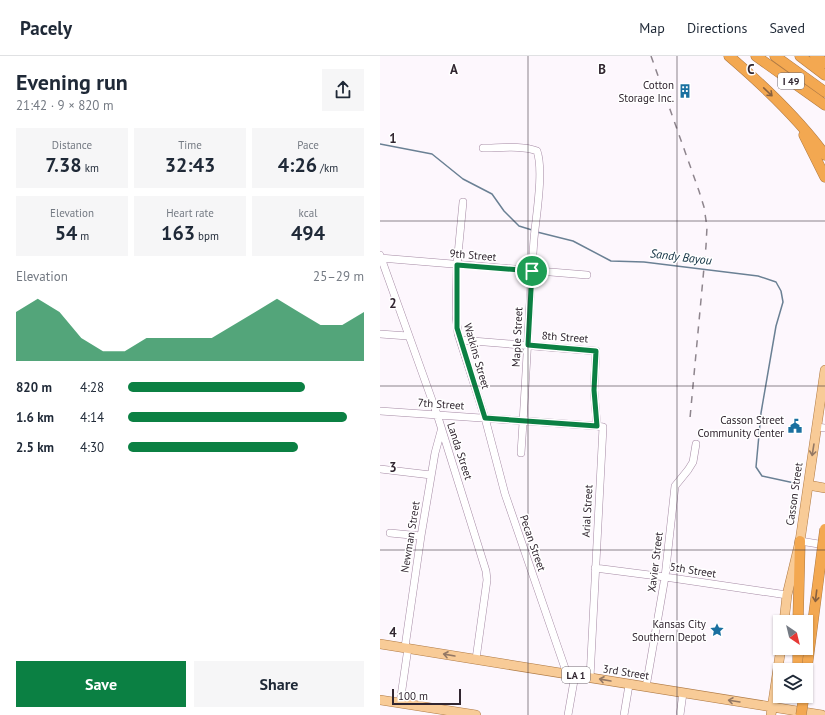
<!DOCTYPE html>
<html lang="en">
<head>
<meta charset="utf-8">
<style>
  :root { --surface:#fff; --page:#f6f6f7; --text:#1f2937; --muted:#747a83; --line:#e0e1e3; --accent:#0b8043 }
  body { margin:0; font-family:"PT Sans",sans-serif; background:var(--page); color:var(--text); height:100vh; display:flex; flex-direction:column; font-size:15px; white-space:nowrap }
  * { box-sizing:border-box; margin:0 }
  p { font-size:13px; color:var(--muted) }
  .icon { flex:none; width:22px; height:22px; fill:none; stroke:currentColor; stroke-width:2; stroke-linecap:round; stroke-linejoin:round }
  .map { position:relative; flex:1; overflow:hidden }
  .details { display:flex; flex-direction:column; background:var(--surface); width:380px }
  .details>* { flex:none }
  .needle { width:26px; rotate:145deg }
  .fabs { position:absolute; left:393px; top:559px; display:grid; gap:8px }
  .fabs a { display:grid; place-items:center; width:40px; height:40px; border-radius:0px; background:var(--surface); box-shadow:0 1px 3px #0004; font-size:20px }
  .scale { position:absolute; left:12px; bottom:10px; width:69px; box-sizing:border-box; padding-left:4px; border:2px solid #312630; border-top:0; font-size:11px; line-height:14px; white-space:nowrap; color:#312630; -webkit-text-stroke:3px #fff; paint-order:stroke }
  .pin { position:absolute; display:grid; place-items:center; width:34px; height:34px; color:#fff; margin:-17px; border:2px solid #fff; border-radius:50%; box-shadow:0 1px 4px #0007 }
  .round { display:grid; place-items:center; flex:none; width:42px; height:42px; border-radius:0px; background:var(--page) }
  .summary { display:flex; align-items:center; justify-content:space-between; height:68px; padding:0 16px }
  h1 { font-size:22px; font-weight:800; line-height:30px }
  .stats { display:grid; grid-template-columns:repeat(3,1fr); gap:6px; height:68px; padding:4px 16px }
  .stats div { display:grid; align-content:center; border-radius:0px; background:var(--page); text-align:center }
  .stats b { font-size:20px; font-weight:800 }
  .stats small { font-size:11px; font-weight:400 }
  .stats p { font-size:11px }
  .chart { height:112px; padding:8px 16px }
  .chart p { display:flex; justify-content:space-between }
  .chart svg { width:100%; height:72px; margin-top:4px; fill:var(--accent); opacity:.7 }
  .action { display:flex; gap:8px; margin-top:auto; padding:8px 16px }
  .action a { flex:1; height:46px; border-radius:0px; background:var(--accent); color:#fff; font-size:16px; font-weight:800; line-height:46px; text-align:center }
  .action a+a { background:var(--page); color:var(--text) }
  ul { padding:0 16px; list-style:none; font-size:13px }
  li { display:grid; grid-template-columns:64px 48px 1fr; align-items:center; height:30px }
  li i { height:10px; border-radius:5px; background:var(--accent) }
  header { display:flex; align-items:center; gap:24px; box-sizing:border-box; height:56px; padding:0 20px; background:var(--surface); border-bottom:1px solid var(--line) }
  header strong { font-size:19px }
  nav { display:flex; gap:22px; margin-inline-start:auto; font-size:14px }
  main { display:flex; flex:1; min-height:0 }
  .map>svg:first-child { display:block }
</style>
</head>
<body>
<header>
<strong>Pacely</strong>
<nav><a>Map</a><a>Directions</a><a>Saved</a></nav>
</header>
<main>
<section class="details">
<div class="summary"><div><h1>Evening run</h1><p>21:42 · 9 × 820 m</p></div><a class="round"><svg class="icon" aria-label="share" viewBox="0 0 24 24"><path d="M12 15V3M7 8l5-5 5 5M5 13v7h14v-7"/></svg></a></div>
<div class="stats">
<div><p>Distance</p><b>7.38<small> km</small></b></div>
<div><p>Time</p><b>32:43</b></div>
<div><p>Pace</p><b>4:26<small> /km</small></b></div>
</div>
<div class="stats">
<div><p>Elevation</p><b>54<small> m</small></b></div>
<div><p>Heart rate</p><b>163<small> bpm</small></b></div>
<div><p>kcal</p><b>494</b></div>
</div>
<div class="chart"><p><span>Elevation</span>25–29 m</p>
<svg viewBox="0 0 160 44" preserveAspectRatio="none"><path d="M0 44V14L10 6L20 14L30 30L40 38L50 38L60 30L70 30L80 30L90 30L100 22L110 14L120 6L130 14L140 22L150 22L160 14V44z"/></svg>
</div>
<ul>
<li><b>820 m</b>4:28<i style="width:75%"></i></li>
<li><b>1.6 km</b>4:14<i style="width:93%"></i></li>
<li><b>2.5 km</b>4:30<i style="width:72%"></i></li>
</ul>
<div class="action"><a>Save</a><a>Share</a></div>
</section>
<div class="map">
<svg width="445" height="659" viewBox="0 0 445 659">
  <rect width="100%" height="100%" fill="#fdf7fd"/>
  <g fill="none" stroke-linecap="round" stroke-linejoin="round">
    <path stroke="#6a8094" stroke-width="1.5" d="M0,88L52,98L83,123L112,138L124,155L139,170L152,174
      M157,176L193,185L231,205L264,206L378,220L396,226L401,235L403,246L396,270L381,357L376,411L382,420L419,428"/>
    <defs>
      <path id="minor" d="M103,92C119,92 143,89 157,95C164,115 156,160 154,183C149,254 146,325 141,397
        M83,146L77,209L76,259L78,278L105,362L125,438L187,618
        M0,199L57,358L106,515L107,524L96,603
        M0,202L207,219
        M0,278L28,280
        M80,284L216,295L214,334L217,370L223,371L210,622
        M0,355L217,370
        M437,371L445,372
        M0,413L51,419
        M10,477L41,480
        M420,485L445,489
        M215,512L285,521L407,539
        M25,591L41,480L55,397L61,375
        M266,631L285,521L295,430L308,414L313,406L316,388
        M20,647L28,592
        M188,659L195,619
        M244,659L249,629
        M300,659L303,637"/>
      <path id="major" d="M428,429L445,432
        M404,566L407,539L420,485L445,314
        M0,588L442,659
        M0,644L96,659
        M391,659L401,592"/>
      <path id="highway" d="M349,0C384,30 418,62 445,99
        M376,0L445,49
        M395,0L445,36
        M420,0L445,19
        M435,0L445,7
        M424,79L445,121
        M418,566L420,485
        M418,614V592"/>
    </defs>
    <use href="#minor" stroke="#a58aa4" stroke-width="8"/>
    <use href="#major" stroke="#af7a45" stroke-width="10"/>
    <use href="#highway" stroke="#af7a45" stroke-width="11"/>
    <use href="#minor" stroke="#fff" stroke-width="7"/>
    <use href="#major" stroke="#f8cb97" stroke-width="9"/>
    <use href="#highway" stroke="#f3a851" stroke-width="10"/>
    <path stroke="#8e858d" stroke-width="1.5" stroke-dasharray="7 7" stroke-linecap="butt" d="M271,0L319,135L324,151L327,171L326,190L310,362"/>
    <defs>
      <path id="highway-bridge" d="M426,619L445,473
        M421,659L424,640"/>
    </defs>
    <use href="#highway-bridge" stroke="#af7a45" stroke-width="11" stroke-linecap="butt"/>
    <use href="#highway-bridge" stroke="#f3a851" stroke-width="10"/>
  </g>
  <defs><path id="oneway-shaft" d="M-6 0H5M1.5-3L5.5 0L1.5 3" fill="none" stroke-width="1.6" stroke-linecap="round" stroke-linejoin="round"/></defs>
  <g stroke="#88603f">
    <use href="#oneway-shaft" transform="translate(388 36) rotate(44)"/>
    <use href="#oneway-shaft" transform="translate(436 540) rotate(97)"/>
  </g>
  <g stroke="#947864">
    <use href="#oneway-shaft" transform="translate(433 394) rotate(99)"/>
    <use href="#oneway-shaft" transform="translate(69 599) rotate(-170)"/>
    <use href="#oneway-shaft" transform="translate(225 624) rotate(-170)"/>
    <use href="#oneway-shaft" transform="translate(354 645) rotate(-171)"/>
  </g>
  <g fill="none" stroke-linecap="round" stroke-linejoin="round">
    <defs>
      <path id="route" d="M77,209L152,215L148,289L216,295L214,334L217,370L105,362L77,272Z"/>
    </defs>
    <use href="#route" stroke="#fff" stroke-width="8"/>
    <use href="#route" stroke="#0b8043" stroke-width="5"/>
  </g>
  <path fill="none" stroke="#312630" stroke-width="1" stroke-opacity="0.55" d="M148,0V659M297,0V659M0,165H445M0,330H445M0,494H445"/>
  <defs>
    <symbol id="building-bare" viewBox="-9 -9 18 18"><path d="M-4-6H4V6H1V3H-1V6H-4ZM-2.5-4.3h1.7v1.8h-1.7ZM.8-4.3h1.7v1.8H.8ZM-2.5-1h1.7V.8h-1.7ZM.8-1h1.7V.8H.8Z" fill="#1a70a0" stroke="#fff" stroke-width="2.5" paint-order="stroke"/></symbol>
    <symbol id="civic-bare" viewBox="-9 -9 18 18"><path d="M-.6-6.5H3V-4.5H.6V-3L4-1V1h2V6H-6V1h2V-1L-.6-3ZM-1.2 2.5V6h2.4V2.5Z" fill="#1a70a0" stroke="#fff" stroke-width="2.5" paint-order="stroke"/></symbol>
    <symbol id="sight-bare" viewBox="-9 -9 18 18"><path d="M0-6L1.8-2.2L6-1.7L2.9 1.2L3.7 5.4L0 3.3L-3.7 5.4L-2.9 1.2L-6-1.7L-1.8-2.2Z" fill="#1a70a0" stroke="#fff" stroke-width="2.5" paint-order="stroke"/></symbol>
  </defs>
  <g fill-rule="evenodd">
    <use href="#building-bare" x="295" y="25" width="20" height="20"/>
    <use href="#civic-bare" x="405" y="360" width="20" height="20"/>
    <use href="#sight-bare" x="327" y="564" width="20" height="20"/>
  </g>
  <g text-anchor="middle" stroke-width="3" stroke-linejoin="round" paint-order="stroke">
    <g fill="#fff" stroke="#6f676e" stroke-width="1">
      <rect x="398" y="17" width="26" height="16" rx="3"/>
      <rect x="182" y="611" width="28" height="16" rx="3"/>
    </g>
    <g font-size="10" font-weight="bold" fill="#312630">
      <text x="411" y="29">I 49</text>
      <text x="196" y="623">LA 1</text>
    </g>
    <g font-size="11" fill="#312630" stroke="#fff" text-anchor="end">
      <text x="294" y="33">Cotton<tspan x="294" dy="13">Storage Inc.</tspan></text>
      <text x="404" y="368">Casson Street<tspan x="404" dy="13">Community Center</tspan></text>
      <text x="326" y="572">Kansas City<tspan x="326" dy="13">Southern Depot</tspan></text>
    </g>
    <g font-size="11" fill="#312630" stroke="#fff">
      <text transform="translate(93 199) rotate(5)" y="4">9th Street</text>
      <text transform="translate(137 281) rotate(-87)" y="4">Maple Street</text>
      <text transform="translate(185 281) rotate(4)" y="4">8th Street</text>
      <text transform="translate(97 300) rotate(74)" y="4">Watkins Street</text>
      <text transform="translate(61 348) rotate(4)" y="4">7th Street</text>
      <text transform="translate(80 395) rotate(72)" y="4">Landa Street</text>
      <text transform="translate(414 438) rotate(-82)" y="4">Casson Street</text>
      <text transform="translate(207 455) rotate(-87)" y="4">Arial Street</text>
      <text transform="translate(30 481) rotate(-81)" y="4">Newman Street</text>
      <text transform="translate(153 487) rotate(71)" y="4">Pecan Street</text>
      <text transform="translate(275 506) rotate(-83)" y="4">Xavier Street</text>
      <text transform="translate(313 514) rotate(9)" y="4">5th Street</text>
      <text transform="translate(246 616) rotate(9)" y="4">3rd Street</text>
    </g>
    <g font-size="12" font-style="italic" fill="#0e2e40" stroke="#fff">
      <text transform="translate(301 201) rotate(7)" y="4">Sandy Bayou</text>
    </g>
  </g>
  <g font-size="13" text-anchor="middle" font-weight="bold" fill="#312630" stroke="#fff" stroke-width="3" stroke-linejoin="round" paint-order="stroke">
    <text x="74" y="18">A</text>
    <text x="222" y="18">B</text>
    <text x="371" y="18">C</text>
    <text x="13" y="87">1</text>
    <text x="13" y="252">2</text>
    <text x="13" y="416">3</text>
    <text x="13" y="581">4</text>
  </g>
</svg>
<div class="fabs">
<a><svg class="needle" viewBox="-14 -14 28 28"><path d="M0-13l5 13h-10z" fill="#e53935"/><path d="M0 13l5-13h-10z" fill="#747a83"/></svg></a>
<a><svg class="icon" aria-label="layers" viewBox="0 0 24 24"><path d="M12 4l9 5-9 5-9-5zM3 14l9 5 9-5"/></svg></a>
</div>
<div class="scale">100 m</div>
<div class="pin" style="left:152px;top:215px;background:#1e9e55"><svg class="icon" aria-label="arrive" viewBox="0 0 24 24"><path d="M6 21V4h12l-3 4 3 4H6"/></svg></div>
</div>
</main>
</body>
</html>
